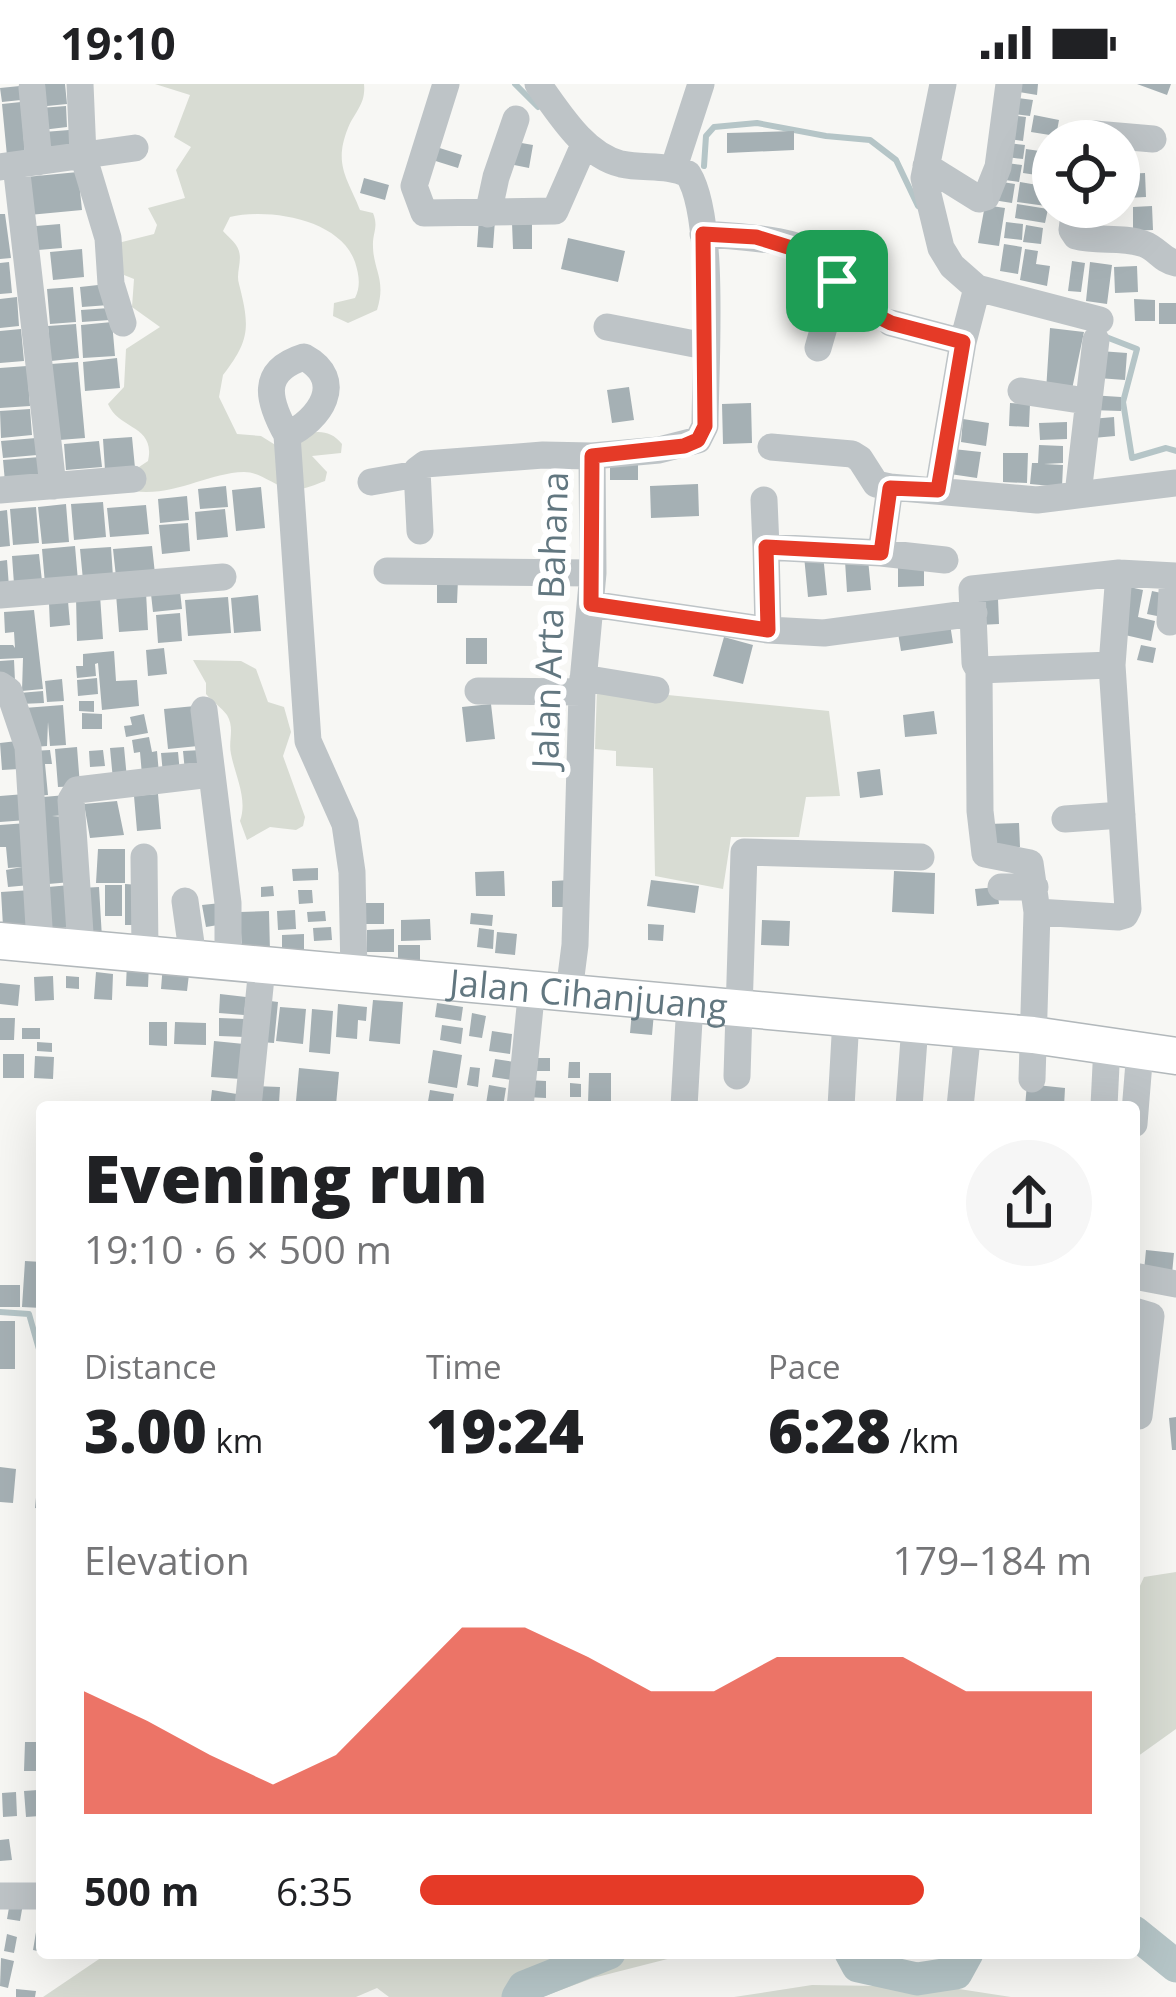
<!DOCTYPE html>
<html lang="en">
<head>
<meta charset="utf-8">
<style>
  :root { --surface:#fff; --page:#f6f6f6; --text:#202124; --muted:#757577; --accent:#e53a27 }
  body { margin:0; font-family:"Open Sans",sans-serif; background:var(--page); color:var(--text); height:100vh; display:flex; flex-direction:column; font-size:45px; white-space:nowrap }
  * { box-sizing:border-box; margin:0 }
  p { font-size:39px; color:var(--muted) }
  .icon { flex:none; width:66px; height:66px; fill:none; stroke:currentColor; stroke-width:2; stroke-linecap:round; stroke-linejoin:round }
  .map { position:relative; flex:1; overflow:hidden }
  .sheet { position:absolute; left:36px; top:1017px; width:1104px; height:858px; display:flex; flex-direction:column; background:var(--surface); border-radius:12px; box-shadow:0 12px 48px #0002 }
  .sheet>* { flex:none }
  .tools { position:absolute; left:1032px; top:36px; display:grid; gap:24px }
  .tools a { display:grid; place-items:center; width:108px; height:108px; border-radius:50%; background:var(--surface); box-shadow:0 12px 48px #0002; font-size:60px }
  .pin { position:absolute; display:grid; place-items:center; width:102px; height:102px; color:#fff; margin:-51px; border-radius:24px; box-shadow:0 6px 18px #0006 }
  .round { display:grid; place-items:center; flex:none; width:126px; height:126px; border-radius:63px; background:var(--page) }
  .overview { display:flex; align-items:center; justify-content:space-between; height:204px; padding:0 48px }
  h1 { font-size:66px; font-weight:800; line-height:90px }
  .figures { display:grid; grid-template-columns:repeat(3,1fr); gap:18px; height:204px; padding:12px 48px }
  .figures div { display:grid; align-content:center }
  .figures b { font-size:60px; font-weight:800 }
  .figures small { font-size:33px; font-weight:400 }
  .figures p { font-size:33px }
  .chart { height:336px; padding:24px 48px }
  .chart p { display:flex; justify-content:space-between }
  .chart svg { width:100%; height:216px; margin-top:12px; fill:var(--accent); opacity:.7 }
  ul { padding:0 48px; list-style:none; font-size:39px }
  li { display:grid; grid-template-columns:192px 144px 1fr; align-items:center; height:90px }
  li i { height:30px; border-radius:15px; background:var(--accent) }
  .status { display:flex; justify-content:space-between; align-items:center; height:84px; padding:0 60px; background:var(--surface); direction:ltr }
  .status svg { height:33px; fill:currentColor }
  .map>svg:first-child { display:block }
</style>
</head>
<body>
<div class="status"><b>19:10</b><svg viewBox="0 0 49 12"><path d="M0 12V9h3v3zM5 12V6h3v6zM10 12V3h3v9zM15 12V0h3v12zM26 1h20v11H26zM47 4h2v5h-2z"/></svg></div>
<div class="map">
<svg width="1176" height="1913" viewBox="0 0 1176 1913">
  <rect width="100%" height="100%" fill="#f7f7f4"/>
  <path fill="#d8dcd3" d="M155,0H364C366,20 355,27 348,44C333,81 348,95 360,126L373,129C378,142 374,146 373,158C372,186 387,194 377,226L348,239L333,232L334,219L355,214C361,202 359,191 355,178C340,135 269,124 230,133L223,147C227,152 233,156 236,161C245,174 235,187 239,200C250,243 250,256 223,291L219,313L237,350L261,352L277,362C299,352 324,337 342,360L341,369L312,372L327,388L325,397C314,401 300,408 288,405C273,401 260,388 244,388C207,389 174,413 133,407L130,389L148,377C156,341 119,346 108,320L124,303L126,265L160,243L132,223L134,195L124,191L114,160L154,150L157,141L148,124L185,114L176,86L191,63L174,53L190,11Z
    M193,576L241,577L256,585L268,618L284,623L291,648L283,672L305,733L303,742L296,746L270,743L247,756L240,737C248,715 235,691 231,670C228,656 235,645 227,631C222,624 212,617 206,610V599Z
    M597,604L829,627L840,712L806,713L799,753H731L723,805L655,792L653,684L616,682V667L595,665Z
    M1176,1488V1645L1134,1675V1515L1144,1493Z
    M108,1869H691L593,1894L542,1913H389L377,1904L356,1913H43Z
    M812,1901L946,1903L1011,1913H734Z"/>
  <g fill="none" stroke-linecap="round" stroke-linejoin="round">
    <path stroke="#b5c5c7" stroke-width="6" d="M515,0L538,23
      M704,82L706,52L714,43L757,39L826,52L870,56L896,76L918,122
      M1106,253L1137,265L1123,318L1132,374L1166,364L1176,367
      M0,1228L29,1230L42,1276"/>
    <path stroke="#b5c5c7" stroke-width="33" d="M1134,1848L1176,1882
      M851,1869L858,1882L917,1895L956,1889L967,1869
      M518,1913L524,1903L609,1869"/>
  </g>
  <path fill="#a5b0b4" d="M38,0H65L67,20L47,22Z
    M1021,0H1038L1037,11L1019,8Z
    M1137,0H1171L1167,11Z
    M20,2L21,16L2,18L0,4Z
    M1018,14L1033,16L1030,32L1015,30Z
    M21,18L25,71L7,72L2,20Z
    M66,22L67,43L42,46L40,24Z
    M1011,31L1026,33L1023,57L1008,55Z
    M1034,31L1059,36L1056,52L1031,48Z
    M69,46L70,62L45,65L44,48Z
    M794,47V66L727,69V49Z
    M510,57L533,61L529,84L505,79Z
    M1009,59L1025,61L1023,75L1007,73Z
    M430,61L462,71L458,84L426,74Z
    M1026,65L1053,69L1050,93L1023,89Z
    M1007,79L1022,81L1019,98L1005,96Z
    M78,88L82,126L29,131L26,93Z
    M1145,89L1146,113L1126,114L1125,90Z
    M364,94L389,101L385,116L360,109Z
    M996,97L1015,100L1012,119L993,116Z
    M1020,98L1049,103L1046,122L1017,118Z
    M1017,120L1048,125L1045,139L1015,134Z
    M985,121L1005,124L999,162L978,159Z
    M1152,122L1153,146L1133,147V123Z
    M0,130H5L11,174L0,175Z
    M479,134L495,136L493,164L477,163Z
    M532,138V165H513L512,139Z
    M1006,138L1023,140L1022,156L1004,154Z
    M60,140L62,164L38,166L36,142Z
    M1026,141L1043,144L1041,160L1023,158Z
    M568,154L625,167L618,198L561,185Z
    M1004,160L1022,163L1018,190L1000,187Z
    M82,165L84,193L53,196L50,168Z
    M1025,165L1038,167L1036,180L1050,182L1047,202L1020,196Z
    M1072,177L1085,179L1081,208L1068,207Z
    M9,178L12,209L0,210V179Z
    M1090,178L1112,181L1107,220L1086,217Z
    M1137,182L1138,208L1115,209L1114,183Z
    M107,200L109,221L82,223L80,203Z
    M73,203L76,238L50,240L47,205Z
    M17,213L19,242L0,244V215Z
    M1134,215L1155,216V237H1135Z
    M1159,219H1176V240H1159Z
    M109,224L110,236L82,238L81,226Z
    M112,238L115,272L83,274L81,241Z
    M76,240L79,274L51,277L48,242Z
    M1050,244L1084,248L1071,310L1046,307Z
    M21,245L24,277L0,279V247Z
    M1100,267L1127,269L1125,296L1098,294Z
    M117,274L120,304L85,307L83,278Z
    M78,278L85,354L59,356L51,280Z
    M27,282L30,322L0,324V284Z
    M629,303L634,336L612,339L607,306Z
    M1090,311L1121,313V327L1090,326Z
    M751,319L752,359L723,360L722,320Z
    M1010,319L1030,320L1029,343L1009,342Z
    M30,325L32,351L1,354L0,327Z
    M1114,333L1115,352L1093,354L1091,335Z
    M963,335L989,339L986,362L961,358Z
    M1067,338V355L1040,356L1039,339Z
    M132,353L135,384L105,386L103,355Z
    M36,354L37,371L3,374L1,357Z
    M99,357L102,383L66,386L64,360Z
    M1039,361L1063,362V379L1044,380L1063,381L1062,403L1030,400L1032,379H1038Z
    M953,365L981,368L977,394L950,390Z
    M1003,369H1028L1027,399L1003,398Z
    M610,371H638V396H610Z
    M40,373L42,395L5,398L3,376Z
    M698,400L699,432L651,434L650,402Z
    M226,402L228,423L200,425L198,405Z
    M261,403L265,444L236,447L232,406Z
    M187,412L189,436L160,439L158,415Z
    M103,418L106,453L74,456L71,420Z
    M66,420L69,458L42,460L38,423Z
    M146,421L149,450L110,453L107,424Z
    M36,423L39,459L13,461L10,425Z
    M225,425L228,453L197,456L195,428Z
    M7,426L10,462L0,463V427Z
    M188,439L190,467L162,470L159,441Z
    M75,462L78,497L45,500L42,465Z
    M152,462L155,490L116,493L113,465Z
    M111,463L113,493L83,496L80,465Z
    M39,470L42,497L14,500L12,472Z
    M823,470L827,511L808,513L804,472Z
    M868,475L871,506L847,508L845,477Z
    M7,476L9,503H0V477Z
    M898,476H924V502L898,503Z
    M437,495H458L457,519H437Z
    M1125,502L1143,506L1138,533L1155,537L1151,557L1125,551Z
    M180,507L182,525L153,528L151,510Z
    M1152,507L1166,510L1162,533L1147,530Z
    M146,508L148,546L119,548L116,510Z
    M100,511L103,555L77,557L76,513Z
    M258,511L261,547L234,549L231,514Z
    M228,513L231,549L188,552L185,516Z
    M998,515L999,540L979,541L978,516Z
    M68,517L70,541L50,543L49,519Z
    M34,526L43,605L22,607L23,574L0,575V561H13L15,564L14,548L5,549L4,528Z
    M180,529L182,557L158,559L156,531Z
    M950,540L953,559L901,567L898,549Z
    M724,553L753,561L743,600L713,592Z
    M466,554H487V580H466Z
    M1141,561L1156,564L1153,579L1137,576Z
    M164,564L167,590L148,592L146,566Z
    M114,567L116,597L137,596L139,622L102,626L98,579L95,580L96,592L77,594L76,582H83V570Z
    M14,576L15,597L0,598V577Z
    M97,594L98,610L78,612L77,596Z
    M62,595L64,617L47,618L45,597Z
    M43,607L44,619L20,620L19,609Z
    M79,617H94V628L79,627Z
    M491,620L495,655L466,658L462,623Z
    M63,621L66,661L50,662L48,638L47,662L33,663L24,624Z
    M195,622L198,662L168,665L164,625Z
    M934,627L937,650L905,653L903,631Z
    M82,629L102,630V645H82Z
    M144,630L148,649L126,653L124,642L132,641L130,633Z
    M149,653L152,668L157,667L159,690L142,691L140,668L134,669L132,656Z
    M17,657L19,685L2,686L0,659Z
    M77,663L80,702L58,703L55,665Z
    M124,663L127,695L113,696L110,664Z
    M50,666L52,680H45L48,711L33,712L32,667Z
    M103,666L105,682L90,683L89,667Z
    M202,666L203,686L185,688L183,667Z
    M178,668L180,689L163,690L161,669Z
    M880,685L883,711L860,714L857,688Z
    M25,710L27,736L0,738V712Z
    M158,710L161,745L137,747L134,712Z
    M66,711L67,731L52,732L65,733L71,798L37,801L32,714Z
    M117,717L124,751L90,754L84,720Z
    M27,739L30,801L8,803L6,786L22,783L8,784L6,763H0V741Z
    M1019,739L1020,763H988V740Z
    M98,765H125V799H96Z
    M318,784V796L293,797L292,785Z
    M504,787L505,812H476L475,788Z
    M894,787L935,789L934,830L892,828Z
    M571,796V823H552V797Z
    M651,796L699,802L695,829L647,822Z
    M125,800L140,801L141,841H125Z
    M70,801L73,843L40,845L37,804Z
    M105,801H122V832H105Z
    M273,802L274,812L261,813V803Z
    M99,803L102,854L84,855L81,804Z
    M997,803L999,820L977,822L975,805Z
    M31,806L34,840L3,842L1,808Z
    M298,806H312L313,819L299,820Z
    M221,819L224,840L206,843L202,821Z
    M359,819H384V840H360Z
    M295,826L296,845L278,846L277,827Z
    M269,827L270,868L242,869L240,828Z
    M325,827L326,837L308,838L307,828Z
    M471,829L493,831L492,842L470,840Z
    M430,835L431,856L401,857V836Z
    M762,836L790,837L789,862L761,861Z
    M648,840L664,841L663,857L648,856Z
    M331,843L332,856L314,857L313,844Z
    M479,844L494,846L493,865L477,863Z
    M394,845V868H367V846Z
    M497,848L517,850L515,871L495,869Z
    M304,850V876L282,877V851Z
    M398,861H420V884L398,885Z
    M127,878L149,879L148,903L126,902Z
    M163,880L190,882L187,907L161,905Z
    M96,888L113,890L112,916L94,915Z
    M53,892L54,916L35,917L34,893Z
    M66,892L79,893V905L66,904Z
    M0,899L20,901L18,922L0,920Z
    M220,910L246,913L244,931L219,929Z
    M263,916L278,918L274,959L260,958Z
    M373,916L403,918L400,960L369,957Z
    M437,919L463,923L461,937L435,933Z
    M338,920L367,923L366,937L358,936L357,955L336,953Z
    M280,923L306,925L303,960L276,957Z
    M312,925L333,927L330,970L309,968Z
    M632,927L654,929L652,951L630,949Z
    M472,929L486,932L482,954L469,952Z
    M0,934H15L14,956H0Z
    M219,934L245,935V953L219,952Z
    M149,938H167V962L149,961Z
    M175,938L206,939V961L174,960Z
    M442,941L463,944L461,960L440,956Z
    M22,944H40V955H22Z
    M492,947L512,950L510,970L489,967Z
    M214,957L244,960L241,995L211,993Z
    M37,958L52,959V968L37,967Z
    M433,966L462,971L457,1004L428,999Z
    M3,970H24V994H3Z
    M35,972L54,973L53,995L34,994Z
    M536,974H550V987H536Z
    M495,975L514,978L511,996L492,993Z
    M569,978H580V994H568Z
    M470,983L480,984L478,1003L467,1001Z
    M299,984L339,988L336,1021L296,1017Z
    M589,989H611V1019H588Z
    M526,996L546,997V1014L526,1013Z
    M570,999L581,1000V1013H570Z
    M1027,1000L1065,1004L1064,1023H1025Z
    M489,1001L506,1004L503,1023L486,1020Z
    M254,1002L280,1003L279,1019L253,1018Z
    M212,1006L243,1011L242,1023H210Z
    M430,1006L454,1010L452,1023H427Z
    M1146,1166L1174,1169L1172,1190L1144,1187Z
    M25,1177L42,1178V1224L22,1223Z
    M0,1201H20V1223H0Z
    M0,1237H15V1285H0Z
    M1176,1333V1366H1172L1169,1334Z
    M0,1383L16,1385L13,1419L0,1418Z
    M38,1393H42V1425L35,1424Z
    M25,1658H42V1687H24Z
    M38,1706L40,1732L26,1733L24,1707Z
    M16,1708L17,1732L3,1733L2,1709Z
    M9,1755L12,1776L0,1777V1756Z
    M10,1818L23,1820L20,1837L7,1835Z
    M37,1842H42V1868L33,1866Z
    M7,1850L17,1853L14,1869L4,1867Z
    M1,1874L14,1877L8,1904L0,1902Z
    M16,1905L36,1907L35,1913H16Z"/>
  <g fill="none" stroke-linecap="round" stroke-linejoin="round">
    <defs>
      <g id="major">
        <path id="s1" d="M0,857L1033,951L1176,972"/>
      </g>
    </defs>
    <use href="#major" stroke="#b2b8bb" stroke-width="39"/>
    <path stroke="#b8bdbf" stroke-width="3" stroke-dasharray="6 6" stroke-linecap="butt" d="M861,207L873,222"/>
    <path stroke="#bec4c7" stroke-width="27" d="M80,0L83,71L108,154L111,200L123,239
      M446,0L414,102L424,129L555,127L584,61
      M538,0C559,29 584,71 621,80C644,85 667,80 688,90C716,134 705,285 705,342L698,356L659,366L592,372L593,489L582,608L575,861L569,908
      M943,0L924,94L941,164L952,182L977,204L1100,236
      M32,4L39,78
      M1085,57L1095,50L1153,55
      M16,81L53,402
      M926,82L979,115L986,113L998,83L1009,0
      M0,83L135,64
      M674,83L701,0
      M1075,123L1072,146L1076,152C1097,158 1123,152 1144,160C1158,165 1161,176 1176,179
      M488,130L496,93L516,35
      M703,150C748,153 800,154 838,182L840,188L818,264
      M891,239L963,258
      M607,243L705,262
      M1021,307L1086,317
      M287,351C320,336 347,296 304,273C259,287 268,317 287,351L308,657L345,740L352,788L354,891
      M771,363L852,370L860,375L876,400L890,403
      M371,398L417,390
      M0,406L133,395
      M938,406L963,258L977,204
      M1078,410L1096,256
      M764,416L766,463
      M420,447L417,386L425,380L543,371L592,372
      M881,469L945,476
      M387,487L593,489
      M0,511L223,493
      M591,520L768,546L766,463L881,469L890,403L1037,416L1176,399
      M1170,538L1173,492
      M768,546L824,549L974,529
      M1112,581L1119,489
      M979,586L1112,581L1128,825L1125,831L1118,833L1037,828L1032,995
      M583,594L656,606
      M0,601L9,607L28,663L40,859
      M478,607L582,608
      M204,626L228,819V879
      M1065,735L1122,731
      M144,773L145,868
      M1001,803H1035
      M185,817L193,874
      M1037,828L1030,779L985,770L980,727L979,586L975,579L972,505L1119,489L1176,492
      M81,864L71,716L77,706L211,690
      M737,992L744,768L921,773
      M1104,1022L1107,961
      M248,1023L262,883
      M520,1023L532,903
      M684,1023L690,919
      M841,1023L846,934
      M909,1023L915,941
      M960,1023L968,945
      M1134,1040L1140,966
      M1134,1192L1176,1200
      M1134,1227L1151,1232L1139,1332
      M0,1812H42"/>
    <use href="#major" stroke="#fff" stroke-width="36"/>
  </g>
  <g fill="none" stroke-linecap="round" stroke-linejoin="round">
    <defs>
      <path id="route" d="M703,150L756,153L833,177L840,188L837,197L863,208L881,234L891,239L963,258L938,406L890,404L881,469L766,463L768,546L591,520L592,372L684,362L698,356L705,342Z"/>
    </defs>
    <use href="#route" stroke="#fff" stroke-width="24"/>
    <use href="#route" stroke="#e53a27" stroke-width="15"/>
  </g>
  <g text-anchor="middle" stroke-width="12" stroke-linejoin="round" paint-order="stroke">
    <g font-size="36" fill="#627780" stroke="#fff">
      <text transform="translate(550 536) rotate(-88)" y="13">Jalan Arta Bahana</text>
      <text dy="13" stroke="none"><textPath href="#s1" startOffset="591">Jalan Cihanjuang</textPath></text>
    </g>
  </g>
</svg>
<div class="tools">
<a><svg class="icon" aria-label="locate" viewBox="0 0 24 24"><circle cx="12" cy="12" r="6"/><path d="M12 2v4M12 18v4M2 12h4M18 12h4"/></svg></a>
</div>
<div class="pin" style="left:837px;top:197px;background:#1e9e55"><svg class="icon" aria-label="arrive" viewBox="0 0 24 24"><path d="M6 21V4h12l-3 4 3 4H6"/></svg></div>
<section class="sheet">
<div class="overview"><div><h1>Evening run</h1><p>19:10 · 6 × 500 m</p></div><a class="round"><svg class="icon" aria-label="share" viewBox="0 0 24 24"><path d="M12 15V3M7 8l5-5 5 5M5 13v7h14v-7"/></svg></a></div>
<div class="figures">
<div><p>Distance</p><b>3.00<small> km</small></b></div>
<div><p>Time</p><b>19:24</b></div>
<div><p>Pace</p><b>6:28<small> /km</small></b></div>
</div>
<div class="chart"><p><span>Elevation</span>179–184 m</p>
<svg viewBox="0 0 160 44" preserveAspectRatio="none"><path d="M0 44V19L10 25L20 32L30 38L40 32L50 19L60 6L70 6L80 12L90 19L100 19L110 12L120 12L130 12L140 19L150 19L160 19V44z"/></svg>
</div>
<ul>
<li><b>500 m</b>6:35<i style="width:75%"></i></li>
</ul>
</section>
</div>
</body>
</html>
